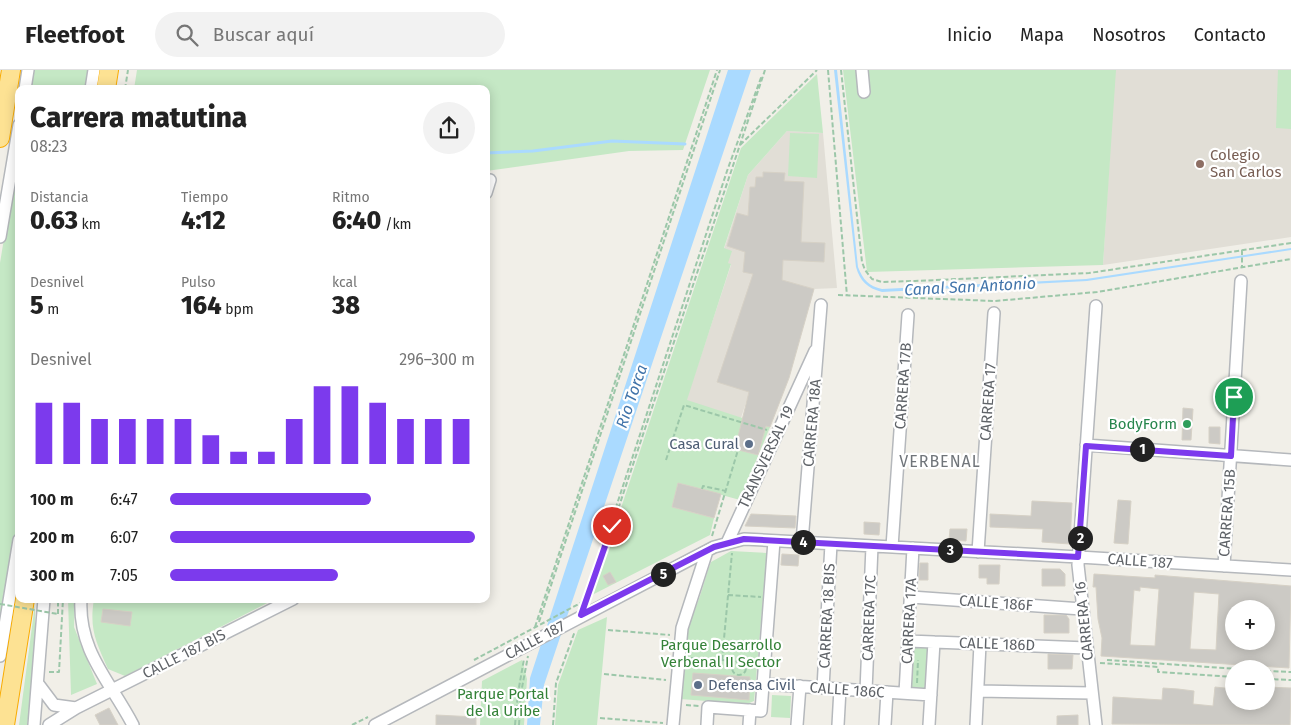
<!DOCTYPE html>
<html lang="es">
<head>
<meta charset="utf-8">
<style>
  :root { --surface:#fff; --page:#f2f2f2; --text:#222; --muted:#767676; --line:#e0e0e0; --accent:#7c3aed }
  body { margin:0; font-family:"Fira Sans",sans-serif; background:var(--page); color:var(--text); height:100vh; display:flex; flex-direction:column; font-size:19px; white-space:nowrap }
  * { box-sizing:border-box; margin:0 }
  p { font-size:16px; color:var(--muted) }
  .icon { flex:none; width:28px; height:28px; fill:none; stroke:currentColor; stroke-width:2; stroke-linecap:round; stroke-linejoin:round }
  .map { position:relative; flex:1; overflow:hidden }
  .drawer { position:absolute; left:15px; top:15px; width:475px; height:518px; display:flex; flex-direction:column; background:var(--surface); border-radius:10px; box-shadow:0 2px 12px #0003 }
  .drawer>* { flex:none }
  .fabs { position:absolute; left:1225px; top:530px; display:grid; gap:10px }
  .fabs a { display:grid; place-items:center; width:50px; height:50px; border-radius:50%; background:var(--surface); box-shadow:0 2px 12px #0003; font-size:25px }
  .pin { position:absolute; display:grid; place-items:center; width:42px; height:42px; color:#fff; margin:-21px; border:2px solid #fff; border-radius:50%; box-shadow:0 1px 5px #0007 }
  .km { position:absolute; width:25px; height:25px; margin:-12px; border-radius:50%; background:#222; color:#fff; font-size:14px; line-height:25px; text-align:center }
  .round { display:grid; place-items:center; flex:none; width:52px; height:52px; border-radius:26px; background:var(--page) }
  .summary { display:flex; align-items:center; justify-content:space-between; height:85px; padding:0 15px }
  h1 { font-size:28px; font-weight:800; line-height:38px }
  .metrics { display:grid; grid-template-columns:repeat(3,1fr); gap:8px; height:85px; padding:5px 15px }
  .metrics div { display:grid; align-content:center }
  .metrics b { font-size:25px; font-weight:800 }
  .metrics small { font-size:14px; font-weight:400 }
  .metrics p { font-size:14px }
  .chart { height:140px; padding:10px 15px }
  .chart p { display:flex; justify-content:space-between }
  .chart svg { width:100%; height:90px; margin-top:5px; stroke:var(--accent); stroke-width:6 }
  ul { padding:0 15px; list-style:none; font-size:16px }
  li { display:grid; grid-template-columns:80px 60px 1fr; align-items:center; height:38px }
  li i { height:12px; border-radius:6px; background:var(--accent) }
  header { display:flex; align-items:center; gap:30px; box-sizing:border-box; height:70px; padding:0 25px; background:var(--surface); border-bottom:1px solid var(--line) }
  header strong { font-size:24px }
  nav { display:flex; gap:28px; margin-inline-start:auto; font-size:18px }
  .search { width:350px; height:45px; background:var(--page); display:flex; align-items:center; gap:12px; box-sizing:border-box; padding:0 18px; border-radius:28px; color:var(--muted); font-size:19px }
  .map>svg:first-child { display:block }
</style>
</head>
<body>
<header>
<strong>Fleetfoot</strong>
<div class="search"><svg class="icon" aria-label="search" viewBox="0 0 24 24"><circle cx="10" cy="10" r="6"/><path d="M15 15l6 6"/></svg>Buscar aquí</div>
<nav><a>Inicio</a><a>Mapa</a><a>Nosotros</a><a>Contacto</a></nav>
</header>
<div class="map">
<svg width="1291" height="655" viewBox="0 0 1291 655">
  <rect width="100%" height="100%" fill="#f1efe8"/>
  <path fill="#e1ded6" d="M1115,0H1291V167L1103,195Z
    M787,61L823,63L837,218L814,219L785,211L741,348L686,331L731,195L728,193L724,179L748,105Z"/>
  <path fill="#c5e8c5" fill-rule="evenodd" d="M31,0H89L87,19H28Z
    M137,0H710L683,80L629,81L486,101V19H134Z
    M843,0H1116L1103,195L867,202Z
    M1278,0H1291V59L1276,58Z
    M817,4L823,63L787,61L748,105L724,178L732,181L728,193L731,194L687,330L770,357L740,430L678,413L672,437L714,448L710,465L592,525L741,78ZM740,362L762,369L758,385L735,379Z
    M790,63L819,64L817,108L788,106Z
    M19,77V444L0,558V193Z
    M731,481L767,483L754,631L747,634L680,629L685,566L700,526L708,500L711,492Z
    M68,529H75L74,557L97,614L71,625Z
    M94,529H275L125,606L108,599C96,572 89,559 94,529Z
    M35,534V602L27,655H19Z
    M607,547L597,655H555L558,615L578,560Z
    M913,578H929L926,623L911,622Z
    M522,590L527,609L524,655H480L482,611Z
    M772,625L791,626L790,648L771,647Z"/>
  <path fill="#aadaff" d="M728,0H751L544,615L540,655H527L530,608Z
    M834,0H837L858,197C863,210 869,216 882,219L1086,209L1291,178V180L1087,211L882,222C867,218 860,211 856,197Z"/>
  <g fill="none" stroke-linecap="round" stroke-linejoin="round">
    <path stroke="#aadaff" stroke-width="3" d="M486,83L533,81L612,71L685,74"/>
  </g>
  <path fill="#cccac5" stroke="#d6d1c6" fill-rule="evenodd" d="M763,102L785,103L784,111L804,112L801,172L825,173L824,192L783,190L782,210L814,219L789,308L770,357L766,356L758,385L735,379L749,322L717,312L753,204L743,202L745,182L727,176L737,143L748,146L750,117H755L756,107H763Z
    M1183,338L1193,339L1191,370H1182Z
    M1209,357H1220V374L1209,373Z
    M678,413L721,424L714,448L672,437Z
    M1118,430L1131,431L1128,474L1114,473Z
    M1032,431L1072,433L1070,474L1042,472L1043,459L990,457V444L1031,446Z
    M751,444L796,446L795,458L745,456Z
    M864,452L880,453L879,465L864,464Z
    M950,459H967L966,471L949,470Z
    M782,484L799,485L798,496L781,495Z
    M920,493H928V510H919Z
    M979,495H1000L999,514H987V508H979Z
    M1042,499H1060L1065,504V516H1042Z
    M610,502L616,512L608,515L603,506Z
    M1094,504L1155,508V505L1291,516L1289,598L1101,586L1102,568L1098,549L1096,517H1093ZM1140,517L1159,519L1155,576L1130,575L1134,520L1140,521ZM1194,522L1219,524L1216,580L1190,579ZM1232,539H1266V571H1230Z
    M103,539L132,542L130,556L101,552Z
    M1044,545H1066L1069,549V563H1044Z
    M1048,584L1073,585L1072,599H1048Z
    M693,603L750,607L749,630L691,625Z
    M1215,617L1234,619V631H1238L1237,637L1260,639V631H1266V617L1291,618L1290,655L1112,654L1113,627L1162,630L1163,618L1178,619L1194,621L1193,634L1213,636Z
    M109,638L118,655H100L95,645Z
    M436,645L476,647V655H436Z
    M1078,645V655H1057V646Z"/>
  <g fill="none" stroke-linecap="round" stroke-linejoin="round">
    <defs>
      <path id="minor" d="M862,0L864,22
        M25,19L28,0
        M91,19L94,0
        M486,123L490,110
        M0,167L19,55
        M1096,236L1078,495L1096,655
        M1086,375L1291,390
        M802,472L821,235
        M727,473L815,281
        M892,477L908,245
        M978,482L994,243
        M1224,496L1241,211
        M911,527L1082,539
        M81,529C78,581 110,611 133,655
        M908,571L1087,578
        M0,586L19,470
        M763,614L931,625
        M39,615L54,635L76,638
        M823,618L831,474
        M866,621L872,476
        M978,621L1092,623
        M905,623L913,478
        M34,655L44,529
        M49,655L76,638L293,529
        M375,655L714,477L744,469L1079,487L1291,500
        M673,655L682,558L707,481
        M707,655L708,637L761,641L774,471
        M749,655L750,640
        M797,655L800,616
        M838,655L840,619
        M885,655L887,622
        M929,655L934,572
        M976,655L980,574"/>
      <path id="highway" d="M106,19L109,0
        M0,68L11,0
        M5,655L25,529"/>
    </defs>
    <use href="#minor" stroke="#b5b8bc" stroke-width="14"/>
    <use href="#highway" stroke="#f9ab00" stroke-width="20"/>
    <path stroke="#9cc7a9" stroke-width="2" stroke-dasharray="5 2.5" stroke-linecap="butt" d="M828,0L847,226
      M841,0L862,192L865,200L872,209L882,212L915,211L1089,203L1291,173
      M125,19L128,0
      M740,75L817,0
      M1242,180V197
      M838,225L995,231L1097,222L1291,189
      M666,390L684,335L767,360
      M702,419L703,416L726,421
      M712,466L738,380
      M728,525L761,527
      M585,531L727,101L762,5
      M58,544V529
      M539,552L720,0
      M535,557L717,0
      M608,560L670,565
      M691,588L738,591
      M474,590L588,529L765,0
      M722,590L732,483
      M1107,590L1239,599
      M743,591L756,592
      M732 598a7 7 0 1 1 14 0a7 7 0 1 1-14 0Z
      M1100,593L1158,597V602L1234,607
      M1266,601L1291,602
      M49,602H59L63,529
      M604,604L666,610
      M1266,609L1291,610
      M917,613L918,590
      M686,635L699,636
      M600,648L663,653
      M352,655L368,647
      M515,655L518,623L524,589
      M519,655L521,623L528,586
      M553,655L556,613L575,561"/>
    <use href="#minor" stroke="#fff" stroke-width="11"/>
    <use href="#highway" stroke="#fde293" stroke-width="18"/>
    <path stroke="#9cc7a9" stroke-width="2" stroke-dasharray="5 2.5" stroke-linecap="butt" d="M0,534L58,544"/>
  </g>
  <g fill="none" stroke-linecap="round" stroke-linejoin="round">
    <defs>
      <path id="route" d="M612,456L581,545L714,477L744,469L1078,487L1086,376L1231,386L1234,327"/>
    </defs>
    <use href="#route" stroke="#fff" stroke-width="10"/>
    <use href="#route" stroke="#7c3aed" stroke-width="6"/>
  </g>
  <circle fill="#8d6e63" stroke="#fff" stroke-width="2" cx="1200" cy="94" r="5"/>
  <circle fill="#2e9e5b" stroke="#fff" stroke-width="2" cx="1187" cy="354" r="5"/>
  <g fill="#5c6f8a" stroke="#fff" stroke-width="2">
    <circle cx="749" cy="374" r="5"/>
    <circle cx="698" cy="615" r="5"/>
  </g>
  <g text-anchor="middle" stroke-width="4.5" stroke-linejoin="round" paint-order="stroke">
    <g font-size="15" fill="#785e54" stroke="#fff" text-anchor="start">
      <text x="1210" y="90">Colegio<tspan x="1210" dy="17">San Carlos</tspan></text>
    </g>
    <g font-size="15" fill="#5f6368" stroke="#fff">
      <text transform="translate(903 316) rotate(-86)" y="5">CARRERA 17B</text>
      <text transform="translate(988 332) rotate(-86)" y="5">CARRERA 17</text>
      <text transform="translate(812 353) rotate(-85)" y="5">CARRERA 18A</text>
      <text transform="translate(766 387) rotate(-65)" y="5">TRANSVERSAL 19</text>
      <text transform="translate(1227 443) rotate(-86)" y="5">CARRERA 15B</text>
      <text transform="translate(1140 491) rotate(4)" y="5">CALLE 187</text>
      <text transform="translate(996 533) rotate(4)" y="5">CALLE 186F</text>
      <text transform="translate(827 546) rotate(-87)" y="5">CARRERA 18 BIS</text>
      <text transform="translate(869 548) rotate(-88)" y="5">CARRERA 17C</text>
      <text transform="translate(909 551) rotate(-87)" y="5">CARRERA 17A</text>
      <text transform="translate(1084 551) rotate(-96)" y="5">CARRERA 16</text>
      <text transform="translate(535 570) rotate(-28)" y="5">CALLE 187</text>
      <text transform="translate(997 574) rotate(2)" y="5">CALLE 186D</text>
      <text transform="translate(184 584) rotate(-27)" y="5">CALLE 187 BIS</text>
      <text transform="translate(847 620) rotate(4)" y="5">CALLE 186C</text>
    </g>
    <g font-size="15" fill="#27864d" stroke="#fff" text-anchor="end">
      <text x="1177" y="359">BodyForm</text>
    </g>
    <g font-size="15" fill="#4e5e75" stroke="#fff" text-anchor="end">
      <text x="739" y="379">Casa Cural</text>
      <text x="708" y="620" text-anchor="start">Defensa Civil</text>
    </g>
    <g font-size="15" fill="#348238" stroke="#fff">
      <text x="721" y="580">Parque Desarrollo<tspan x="721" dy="17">Verbenal II Sector</tspan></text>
      <text x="503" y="629">Parque Portal<tspan x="503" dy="17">de la Uribe</tspan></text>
    </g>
    <g font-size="16" font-style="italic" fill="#4174aa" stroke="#fff">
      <text transform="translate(970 216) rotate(-3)" y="6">Canal San Antonio</text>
      <text transform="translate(631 326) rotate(-71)" y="6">Río Torca</text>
    </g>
    <g font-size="16" letter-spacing="1" fill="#70757a" stroke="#fff">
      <text x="940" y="397">VERBENAL</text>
    </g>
  </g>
</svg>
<div class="fabs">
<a>+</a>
<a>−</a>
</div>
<div class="pin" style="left:1234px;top:327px;background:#1e9e55"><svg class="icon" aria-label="arrive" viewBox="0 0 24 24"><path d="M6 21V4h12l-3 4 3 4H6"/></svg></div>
<div class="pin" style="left:612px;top:456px;background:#d93025"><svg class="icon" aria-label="check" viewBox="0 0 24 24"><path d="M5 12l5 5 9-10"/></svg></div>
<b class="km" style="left:1142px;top:379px">1</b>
<b class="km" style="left:1080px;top:468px">2</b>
<b class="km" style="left:950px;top:480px">3</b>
<b class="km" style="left:803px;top:472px">4</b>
<b class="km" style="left:663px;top:504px">5</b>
<section class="drawer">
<div class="summary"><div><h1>Carrera matutina</h1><p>08:23</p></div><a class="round"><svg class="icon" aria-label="share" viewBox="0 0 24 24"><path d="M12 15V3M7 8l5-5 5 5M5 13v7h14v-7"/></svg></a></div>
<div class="metrics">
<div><p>Distancia</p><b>0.63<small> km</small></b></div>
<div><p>Tiempo</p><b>4:12</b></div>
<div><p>Ritmo</p><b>6:40<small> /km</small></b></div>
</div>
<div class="metrics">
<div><p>Desnivel</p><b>5<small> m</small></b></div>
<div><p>Pulso</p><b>164<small> bpm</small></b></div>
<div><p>kcal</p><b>38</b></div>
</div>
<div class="chart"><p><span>Desnivel</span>296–300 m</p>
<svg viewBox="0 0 160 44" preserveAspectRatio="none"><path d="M5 44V14M15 44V14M25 44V22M35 44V22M45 44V22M55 44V22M65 44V30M75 44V38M85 44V38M95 44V22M105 44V6M115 44V6M125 44V14M135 44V22M145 44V22M155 44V22"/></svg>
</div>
<ul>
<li><b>100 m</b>6:47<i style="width:66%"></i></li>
<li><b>200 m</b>6:07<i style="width:100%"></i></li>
<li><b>300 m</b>7:05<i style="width:55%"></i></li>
</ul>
</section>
</div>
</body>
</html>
